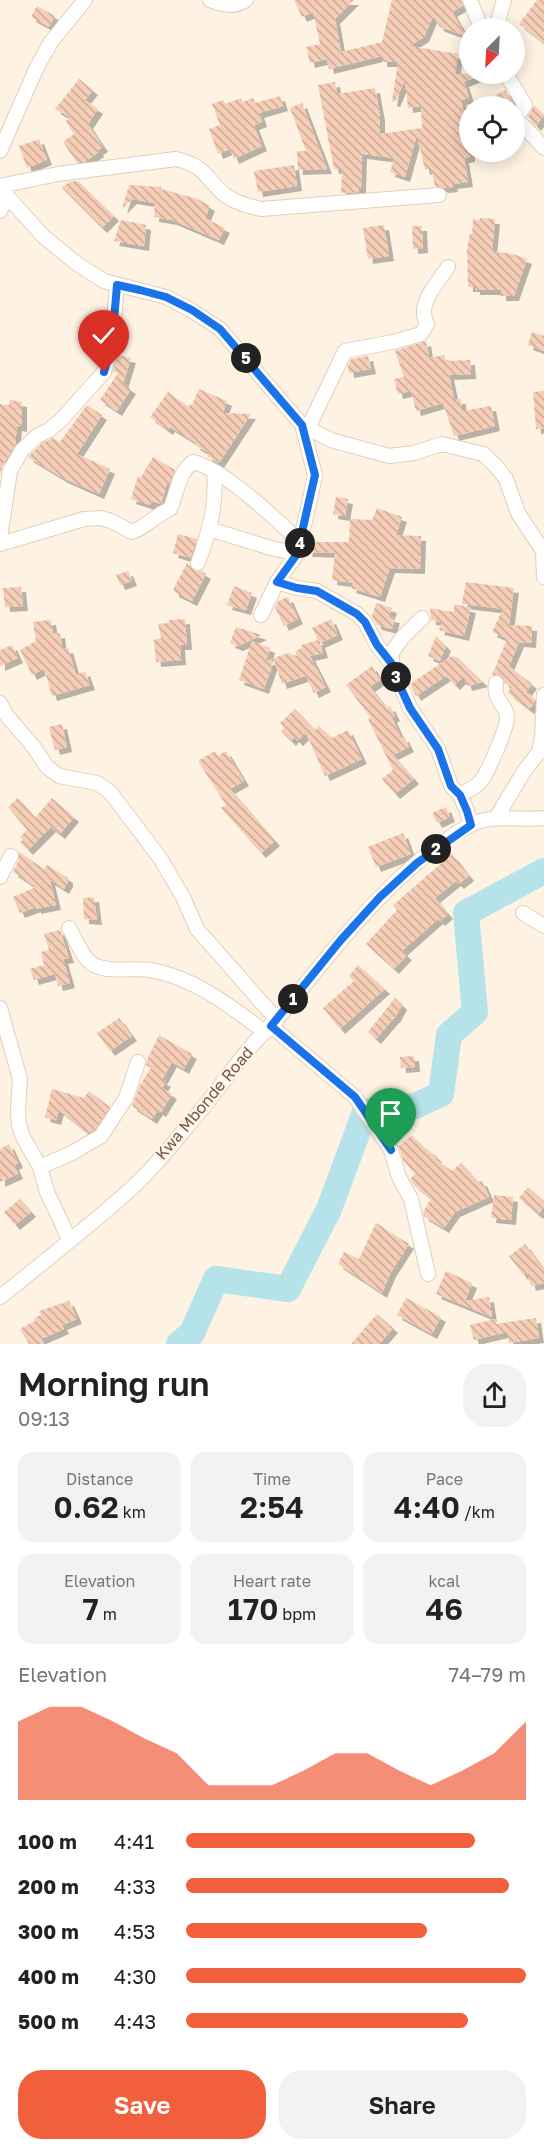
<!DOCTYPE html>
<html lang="en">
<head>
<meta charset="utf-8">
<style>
  :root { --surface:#fff; --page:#f2f2f2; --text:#222; --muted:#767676; --accent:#f25f3d }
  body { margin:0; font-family:"Golos Text",sans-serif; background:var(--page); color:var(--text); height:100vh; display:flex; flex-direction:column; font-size:22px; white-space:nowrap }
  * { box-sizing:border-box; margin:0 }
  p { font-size:20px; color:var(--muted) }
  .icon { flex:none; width:33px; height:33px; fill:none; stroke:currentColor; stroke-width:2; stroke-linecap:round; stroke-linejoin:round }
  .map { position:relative; height:1344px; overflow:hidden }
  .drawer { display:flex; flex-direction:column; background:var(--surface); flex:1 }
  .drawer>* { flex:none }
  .needle { width:39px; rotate:204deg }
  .fabs { position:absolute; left:459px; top:18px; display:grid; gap:12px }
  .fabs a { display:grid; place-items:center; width:66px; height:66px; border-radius:50%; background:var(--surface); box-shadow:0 3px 15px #0003; font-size:30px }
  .pin { position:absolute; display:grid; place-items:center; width:51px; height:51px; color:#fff; margin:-62px -26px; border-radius:50% 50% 50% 0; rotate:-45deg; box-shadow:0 0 6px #0007 }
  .pin .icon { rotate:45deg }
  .km { position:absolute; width:30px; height:30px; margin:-15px; border-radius:50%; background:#222; color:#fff; font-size:16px; line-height:30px; text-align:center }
  .round { display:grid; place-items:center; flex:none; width:63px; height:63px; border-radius:24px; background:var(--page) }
  .head { display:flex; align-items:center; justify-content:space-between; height:102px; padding:0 18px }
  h1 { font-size:33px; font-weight:600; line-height:45px }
  .metrics { display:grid; grid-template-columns:repeat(3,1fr); gap:9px; height:102px; padding:6px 18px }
  .metrics div { display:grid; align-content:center; border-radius:15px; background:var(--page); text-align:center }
  .metrics b { font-size:30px; font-weight:600 }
  .metrics small { font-size:16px; font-weight:400 }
  .metrics p { font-size:16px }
  .chart { height:168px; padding:12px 18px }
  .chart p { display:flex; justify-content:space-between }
  .chart svg { width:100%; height:108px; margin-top:6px; fill:var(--accent); opacity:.7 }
  .cta { display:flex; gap:12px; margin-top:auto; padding:12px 18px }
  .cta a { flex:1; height:69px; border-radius:24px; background:var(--accent); color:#fff; font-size:24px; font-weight:600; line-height:69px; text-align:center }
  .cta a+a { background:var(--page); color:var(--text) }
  ul { padding:0 18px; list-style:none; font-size:20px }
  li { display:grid; grid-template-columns:96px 72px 1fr; align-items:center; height:45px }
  li i { height:15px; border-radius:8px; background:var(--accent) }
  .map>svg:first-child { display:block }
</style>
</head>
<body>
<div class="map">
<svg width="544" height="1344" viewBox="0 0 544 1344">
  <defs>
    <pattern id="building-back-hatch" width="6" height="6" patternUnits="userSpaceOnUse" patternTransform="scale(1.5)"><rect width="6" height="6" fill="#f6ceb8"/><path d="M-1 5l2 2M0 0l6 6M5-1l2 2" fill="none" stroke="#ccaa97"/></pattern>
    <filter id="shadow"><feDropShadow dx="5" dy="5" stdDeviation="0" flood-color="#0004"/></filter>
  </defs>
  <rect width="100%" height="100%" fill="#fef2e2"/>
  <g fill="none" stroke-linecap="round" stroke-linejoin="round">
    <path stroke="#b5e3e9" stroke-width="26" d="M179,1344L192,1333L216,1279L288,1289L329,1209L365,1112L415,1106L441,1094L449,1035L475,1012L466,913L544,871"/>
  </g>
  <path fill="url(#building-back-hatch)" filter="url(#shadow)" d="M294,0H354L335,19L341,52L382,42L392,0H461L463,6L452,12L466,36L440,27L433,16L424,37L410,46L458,54L455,74H484L464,82L469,98L461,100L468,132H470V157L464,158L468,182L452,184L453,187L445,188L435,186L431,168L425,170L417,135L405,177L390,172L394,158L362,154L361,188H359V192L341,193L342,169H334L318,85L335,82L337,94L375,88L380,116V134L422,128L421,106L408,108L405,80L395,102L392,101L398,62H382V56L329,69L327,59L310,63L306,47L320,44L313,12L302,17Z
    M537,0H544V43L519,24Z
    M37,6L55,16L49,27L31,17Z
    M79,79L93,90L85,100L98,109L88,124L103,147L98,150L99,152L84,162L77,163L63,142L74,134L66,121L70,117L55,109Z
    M505,90L514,105L513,106H500L494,96Z
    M280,96L283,106L259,113L262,122L254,125L262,146L234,159L230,149L218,154L209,129L220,125L212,104L223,100L225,104L241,98L243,102L253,98L255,103Z
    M302,103L327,169L298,170L297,151H306L290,108Z
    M534,105L544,115L536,126L528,117Z
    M39,139L47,160L27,168L19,146Z
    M294,165L297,186L258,192L254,171Z
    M78,181L114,216L102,228L62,188L69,182Z
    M129,185L161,187V189L198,199L210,206L205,218L225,228L219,240L172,220L154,217L155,203L132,199L122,209Z
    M480,218L495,219L492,251L513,254L527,259L514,296H501V290H475V287H468L467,248L470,234H472L473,219L480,220Z
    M121,220L146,225L144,246L114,241Z
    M384,225L389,256L368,259L363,228Z
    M412,226H422L423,248L413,249Z
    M532,332L544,336V351L528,345Z
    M426,341L429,358L444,355L446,361L470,360L471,374L449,375L454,399H461L462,411L491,406L495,426L454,436L443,403L416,411L411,391L398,394L394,379L404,377L395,351Z
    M118,355L131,358L123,384L131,389L117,411L100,400L118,373L113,372Z
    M368,356L371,369L349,373L348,366L351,359Z
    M199,389L227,401L223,413L251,414L219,463L207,456L209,453L195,445L196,443L170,427L168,430L150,417L168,392L189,407L190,404L192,405Z
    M544,391V428L536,429L533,392Z
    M10,400L22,402V427L17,426L15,445L2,467L0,476V404L9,405Z
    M87,405L102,415L77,454L110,469L99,494L63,478L28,457L42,443L53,438L60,442Z
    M153,457L175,470L169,484L167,483L161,504L152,501L150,505L131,499L138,476L141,477Z
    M336,497L348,499L345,516L333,514Z
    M377,508L402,517L396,535L421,536L420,569L390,568L380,597L351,588L353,583L332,580L335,553L307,552L309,542H349L350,519L372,520Z
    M178,534L197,539L190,558L173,553Z
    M187,563L195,571H201L206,574L192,601L174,592V588Z
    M128,571L132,581L120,585L116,575Z
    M466,582L514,588L509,625L532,626L531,643L519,642L509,666L532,684L526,692L535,699V702L529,709L508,693L512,687L505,684L501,676L492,675L507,639L492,632L503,609L462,604Z
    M234,586L252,593L246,610L227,605Z
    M21,587L23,606L5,607L3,588Z
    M288,597L298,619L284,626L275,607L278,601Z
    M376,603L392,608L389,617L395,618L392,629L377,625L372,616Z
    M455,604L471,608L464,636L439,630L442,622L431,620L430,608L453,612Z
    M185,619L187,645H180L181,660L156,662L154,640L161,638L158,624L169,623V620Z
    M331,619L338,635L320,643L323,653L310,656L326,687L314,693L306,676L282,684L274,660L264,689L239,680L252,641L270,648L266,661L288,653L297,656L295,651L302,648L301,645L318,640L312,628Z
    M51,620L53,634L60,633L62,649L68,648L76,675L85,671L90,685L52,696L44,669L32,675L20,650L36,641L33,622Z
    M236,627L262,635L238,646L230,643Z
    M436,636L446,646L440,661L428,656Z
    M12,645L18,658L0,666V650Z
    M452,656L458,658L483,682L467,686L464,676L455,685L446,676L416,696L410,684Z
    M372,666L380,680L370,687L386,708L390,706L395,716L392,718L401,738L404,737L409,747L393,755L414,779L395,794L382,779L393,770L368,719L371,718L346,685Z
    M295,709L315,730L319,726L332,738L348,730L362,759L325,776L306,733L298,741L294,737L291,741L281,731L284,728L280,723Z
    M62,724L67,747L55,750L49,727Z
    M215,751L218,756L226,751L244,781L230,789L275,841L261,853L221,808L226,805L198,761Z
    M18,798L35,818L52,798L74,817L60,834L51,827L28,850L20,842L23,840L20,837L27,830L8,807Z
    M446,807L450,817L437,823L432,813Z
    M403,833L411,854L376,867L368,847Z
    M19,852L44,869L47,865L68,878V882L64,889L50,880L56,905L36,909V907L20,913L13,897L36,887L13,872L19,860Z
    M452,854L469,876L459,884L456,881L435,898L448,914L440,921L438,919L402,951L407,955L394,969L366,944L397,910L393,905Z
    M94,897L97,920L84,919L83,898Z
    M60,930L69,958L63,959L70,983L58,986L55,974L34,980L30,969L44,965L41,952L49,950L44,934Z
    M358,965L385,989L340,1029L323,1008L354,981L349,976Z
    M395,998L402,1005L395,1018H394L376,1039L368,1032Z
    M119,1018L132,1036L110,1051L97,1033Z
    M159,1035L192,1054L184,1069L172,1062L162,1080L166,1082L162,1088L172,1094L161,1112L158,1110L152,1119L132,1106L140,1085L151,1068L146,1065L147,1060Z
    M414,1056L415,1067L401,1068L400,1057Z
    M52,1089L84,1098L89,1091L110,1107L95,1129L88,1133L59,1110L56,1120L45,1117Z
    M412,1135L419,1143L437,1157L435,1159L452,1171L461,1163L478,1182L482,1181L489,1197L455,1212L444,1228L424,1216L423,1212L431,1199L414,1185L410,1179L415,1174L403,1160L399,1146Z
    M9,1144L18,1163L14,1165L18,1174L0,1182V1149Z
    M528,1187L544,1201V1207L538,1214L519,1198Z
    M494,1195L513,1197L511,1220L491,1218Z
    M20,1199L31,1212L15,1225L4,1212Z
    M376,1223L409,1244L391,1272L382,1293L338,1264L344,1252L359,1259Z
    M525,1244L544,1270V1283L531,1286L527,1272L523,1275L509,1256Z
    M446,1271L472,1283L465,1301L489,1297L492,1317L436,1294Z
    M406,1298L441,1317L432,1334L397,1315Z
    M69,1301L77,1319L62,1325L64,1329L41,1339L44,1344H29L20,1329L35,1321L34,1318L41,1315L39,1311Z
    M377,1314L393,1328L379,1344H351Z
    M536,1318L539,1338L509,1343L507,1332L474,1340L470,1325L495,1319L496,1324Z"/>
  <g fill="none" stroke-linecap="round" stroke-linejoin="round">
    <defs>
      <path id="minor" d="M210,0C223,5 234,8 246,0
        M470,0L481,28
        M496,28L504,0
        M506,74L525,105L516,118L544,148
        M0,151L37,67L51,42L85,0
        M0,186L58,174L176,159C206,166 205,178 225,195C236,203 248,206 261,209L439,195
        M0,191L7,196L44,237L76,263L104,281L166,297L191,310L220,329L302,425L315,475L309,504L297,554L277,582L261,615
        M0,211L7,196
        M302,425L331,440L389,456L414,453L442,444L483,454L495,465L506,479L518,513L543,551L544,577
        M308,428L345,351L393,342L421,334L427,324C416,304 437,284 448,267
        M209,529L271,548L297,554
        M0,538L10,471L22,450L37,436L49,430L60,421L104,372L112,344L117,285
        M0,544L84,519L101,518L111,521L132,532C146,527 156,515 170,509C178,492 177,474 193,462C225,470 275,518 300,542
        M198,563C209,532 217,505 214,472
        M277,582L297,588L317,591L357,614L365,622L377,645L392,665
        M422,618L402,638L392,652V665L410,708L438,749L451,786L460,795L467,811L471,825
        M0,703L7,716L33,746L47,767L59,776L97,783L110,792L160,858L183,897L197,929L277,1020
        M460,795C466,791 475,788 480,782C487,775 508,726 507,717C506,703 493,702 496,683
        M496,818L525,770L539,752L542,738L544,695
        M0,877L11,856
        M523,913L544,926
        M69,928C76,939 83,961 96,966C112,973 134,967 151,970C195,978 230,1006 265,1032
        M0,1008L20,1079L18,1110L19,1125L23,1137L40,1167L47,1192L70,1241
        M271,1026L355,1097L391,1150L399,1177L411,1199L428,1274
        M40,1167L72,1153L101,1136L126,1098L138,1062
        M0,1297C45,1261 90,1226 133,1187C156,1166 176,1140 196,1116C215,1094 231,1070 250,1048C261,1034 275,1022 286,1008C340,941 393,871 468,826C491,813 519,821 544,818"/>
    </defs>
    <use href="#minor" stroke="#e3cebd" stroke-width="16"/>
    <use href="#minor" stroke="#fff" stroke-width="14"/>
  </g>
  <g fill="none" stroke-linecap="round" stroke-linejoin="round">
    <defs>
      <path id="route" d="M104,372L112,344L117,285L140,290L166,297L192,310L220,329L302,425L315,475L297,554L277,582L297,588L317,591L357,614L365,622L377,645L392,664L398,682L410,708L438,749L451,786L460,795L467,811L471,825L417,863L380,897L340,941L271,1026L355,1097L391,1150"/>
    </defs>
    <use href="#route" stroke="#fff" stroke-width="12"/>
    <use href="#route" stroke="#1a73e8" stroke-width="8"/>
  </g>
  <g text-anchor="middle" stroke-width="4.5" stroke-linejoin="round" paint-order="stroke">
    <g font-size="16" fill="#785646" stroke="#fff6ea">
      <text transform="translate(204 1103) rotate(-50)" y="6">Kwa Mbonde Road</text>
    </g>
  </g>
</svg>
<div class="fabs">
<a><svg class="needle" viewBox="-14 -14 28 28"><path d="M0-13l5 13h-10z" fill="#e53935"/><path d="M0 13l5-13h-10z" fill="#767676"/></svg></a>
<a><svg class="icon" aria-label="locate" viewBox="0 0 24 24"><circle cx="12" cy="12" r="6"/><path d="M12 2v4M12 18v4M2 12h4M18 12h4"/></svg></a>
</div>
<div class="pin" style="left:391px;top:1150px;background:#1e9e55"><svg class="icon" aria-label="arrive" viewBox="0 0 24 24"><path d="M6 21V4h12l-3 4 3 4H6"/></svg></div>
<div class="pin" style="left:104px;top:372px;background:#d93025"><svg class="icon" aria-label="check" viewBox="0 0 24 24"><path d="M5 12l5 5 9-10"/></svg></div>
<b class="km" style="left:293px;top:999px">1</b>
<b class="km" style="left:436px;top:849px">2</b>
<b class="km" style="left:396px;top:677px">3</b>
<b class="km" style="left:300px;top:543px">4</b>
<b class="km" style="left:246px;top:358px">5</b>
</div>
<section class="drawer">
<div class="head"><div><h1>Morning run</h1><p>09:13</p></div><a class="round"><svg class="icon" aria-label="share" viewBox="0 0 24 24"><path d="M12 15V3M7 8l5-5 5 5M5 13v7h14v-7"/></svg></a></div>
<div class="metrics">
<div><p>Distance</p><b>0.62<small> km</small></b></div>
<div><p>Time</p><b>2:54</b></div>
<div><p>Pace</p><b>4:40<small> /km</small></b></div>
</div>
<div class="metrics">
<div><p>Elevation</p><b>7<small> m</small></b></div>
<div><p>Heart rate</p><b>170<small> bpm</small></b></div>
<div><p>kcal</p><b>46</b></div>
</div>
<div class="chart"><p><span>Elevation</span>74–79 m</p>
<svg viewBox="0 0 160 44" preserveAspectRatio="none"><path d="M0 44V12L10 6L20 6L30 12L40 19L50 25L60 38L70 38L80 38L90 32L100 25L110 25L120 32L130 38L140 32L150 25L160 12V44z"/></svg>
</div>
<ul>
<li><b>100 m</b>4:41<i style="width:85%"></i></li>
<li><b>200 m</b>4:33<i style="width:95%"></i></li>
<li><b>300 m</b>4:53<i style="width:71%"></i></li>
<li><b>400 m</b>4:30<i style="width:100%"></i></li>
<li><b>500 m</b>4:43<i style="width:83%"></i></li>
</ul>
<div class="cta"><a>Save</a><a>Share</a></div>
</section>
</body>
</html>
